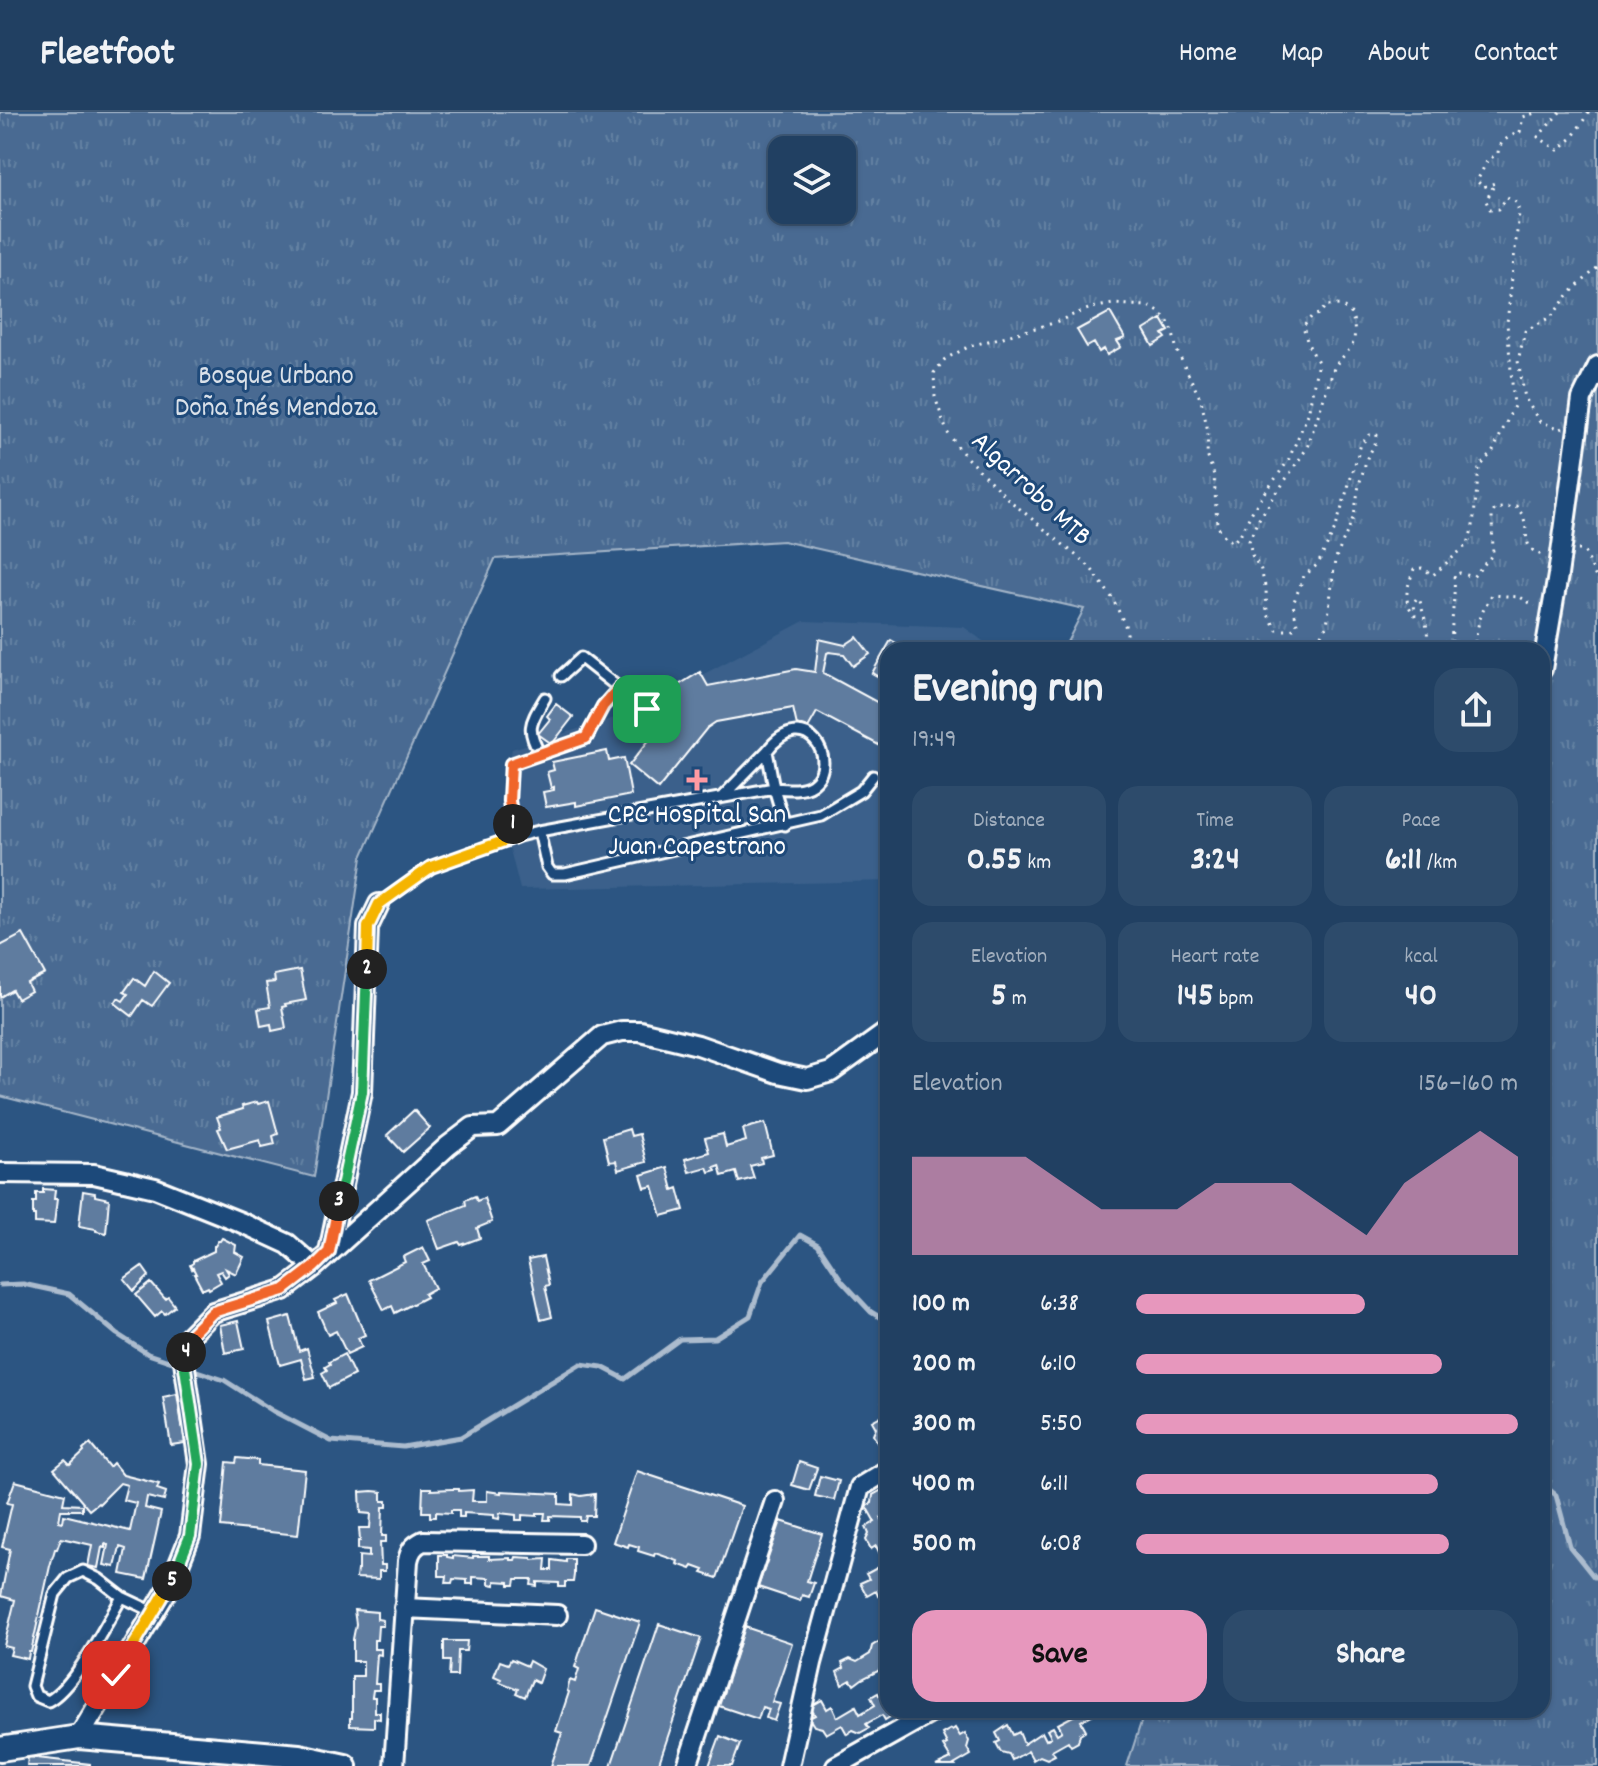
<!DOCTYPE html>
<html lang="en">
<head>
<meta charset="utf-8">
<style>
  :root { --surface:#214062; --page:#2d4b6b; --text:#f1f3f6; --muted:#a2afbe; --line:#3e5977; --accent:#e797bd }
  body { margin:0; font-family:Dekko,sans-serif; background:var(--page); color:var(--text); height:100vh; display:flex; flex-direction:column; font-size:30px; white-space:nowrap }
  * { box-sizing:border-box; margin:0 }
  p { font-size:26px; color:var(--muted) }
  .icon { flex:none; width:44px; height:44px; fill:none; stroke:currentColor; stroke-width:2; stroke-linecap:round; stroke-linejoin:round }
  .map { position:relative; flex:1; overflow:hidden }
  .sheet { position:absolute; left:880px; top:530px; width:670px; height:1076px; display:flex; flex-direction:column; background:var(--surface); border-radius:24px; box-shadow:0 2px 6px #0004,0 0 0 2px var(--line) }
  .sheet>* { flex:none }
  .tools { position:absolute; left:768px; top:24px; display:grid; gap:16px }
  .tools a { display:grid; place-items:center; width:88px; height:88px; border-radius:16px; background:var(--surface); box-shadow:0 2px 6px #0004,0 0 0 2px var(--line); font-size:40px }
  .pin { position:absolute; display:grid; place-items:center; width:68px; height:68px; color:#fff; margin:-34px; border-radius:16px; box-shadow:0 4px 12px #0006 }
  .km { position:absolute; width:40px; height:40px; margin:-20px; border-radius:50%; background:#222; color:#fff; font-size:22px; line-height:40px; text-align:center }
  .round { display:grid; place-items:center; flex:none; width:84px; height:84px; border-radius:24px; background:var(--page) }
  .overview { display:flex; align-items:center; justify-content:space-between; height:136px; padding:0 32px }
  h1 { font-size:44px; font-weight:700; line-height:60px }
  .figures { display:grid; grid-template-columns:repeat(3,1fr); gap:12px; height:136px; padding:8px 32px }
  .figures div { display:grid; align-content:center; border-radius:20px; background:var(--page); text-align:center }
  .figures b { font-size:34px; font-weight:700 }
  .figures small { font-size:22px; font-weight:400 }
  .figures p { font-size:22px }
  .chart { height:224px; padding:16px 32px }
  .chart p { display:flex; justify-content:space-between }
  .chart svg { width:100%; height:144px; margin-top:8px; fill:var(--accent); opacity:.7 }
  .button { display:flex; gap:16px; margin-top:auto; padding:16px 32px }
  .button a { flex:1; height:92px; border-radius:24px; background:var(--accent); color:#111; font-size:32px; font-weight:700; line-height:92px; text-align:center }
  .button a+a { background:var(--page); color:var(--text) }
  ul { padding:0 32px; list-style:none; font-size:26px }
  li { display:grid; grid-template-columns:128px 96px 1fr; align-items:center; height:60px }
  li i { height:20px; border-radius:10px; background:var(--accent) }
  header { display:flex; align-items:center; gap:48px; box-sizing:border-box; height:112px; padding:0 40px; background:var(--surface); border-bottom:2px solid var(--line) }
  header strong { font-size:38px }
  nav { display:flex; gap:44px; margin-inline-start:auto; font-size:28px }
  .map>svg:first-child { display:block }
</style>
</head>
<body>
<header>
<strong>Fleetfoot</strong>
<nav><a>Home</a><a>Map</a><a>About</a><a>Contact</a></nav>
</header>
<div class="map">
<svg width="1598" height="1654" viewBox="0 0 1598 1654">
  <defs>
    <pattern id="park-tufts" width="24" height="20" patternUnits="userSpaceOnUse" patternTransform="scale(2)"><rect width="24" height="20" fill="#486b92"/><path d="M3 7l-1-3M5 7V3M7 7l1-3M15 17l-1-3M17 17v-4M19 17l1-3" fill="none" stroke="#6381a2"/></pattern>
  </defs>
  <rect width="100%" height="100%" fill="#2c5582"/>
  <filter id="ink" filterUnits="userSpaceOnUse"><feTurbulence type="fractalNoise" baseFrequency=".0125" numOctaves="2"/><feDisplacementMap in="SourceGraphic" scale="16" xChannelSelector="R" yChannelSelector="G"/><feConvolveMatrix kernelMatrix="1 2 1 2 8 2 1 2 1" color-interpolation-filters="sRGB"/></filter>
  <g filter="url(#ink)">
    <path fill="#3b618b" d="M804,509L964,515L995,538H888V769L520,777L500,698L512,637L628,602Z"/>
    <path fill="url(#park-tufts)" stroke="#a4b5c8" stroke-width="2" fill-rule="evenodd" d="M0,0H1598V1654H1127L1145,1598H1542V538H1063L1084,497L783,429L495,447L362,745L314,1065L0,984ZM782,38H842V98H782Z"/>
    <g fill="none" stroke-linecap="round" stroke-linejoin="round">
      <path stroke="#acbcce" stroke-width="5" d="M0,1173L23,1172L69,1182L117,1222L148,1242L178,1252
        M191,1257L224,1268L273,1299L331,1329L403,1335L461,1325L581,1252L602,1255L625,1267L680,1227L715,1226L750,1204L762,1170L800,1123L818,1133L842,1169L871,1200L888,1210
        M1542,1372L1556,1383L1570,1435L1594,1465H1598"/>
    </g>
    <path fill="#5e7c9f" stroke="#fff" stroke-width="2" d="M1110,200L1125,226L1117,229L1121,235L1107,243L1104,237L1099,240L1094,231L1087,235L1077,218Z
      M1162,207L1169,219L1163,222L1166,226L1153,234L1144,218Z
      M857,525L870,542L853,554L844,542L829,540L827,541L823,561L888,596V638L817,600L808,616L797,614L793,596L716,610L707,616L658,677L629,653L678,592L669,579L700,560L708,574L796,557L815,560L819,527L845,533Z
      M891,528L908,538H888V570L872,561Z
      M556,592L573,605L552,632L538,622L550,607L547,604Z
      M607,639L609,649L624,646L631,683L576,694V690L546,695L543,680L554,678V675L551,676L547,660L554,658L552,650Z
      M23,822L45,862L27,871L31,879L17,887L12,878L0,885V834Z
      M300,858L306,888L285,892L286,894L282,895L286,916L272,919L271,912L261,914L258,897L270,895L266,871L275,870L274,863Z
      M154,859L169,871L152,894L143,888L132,904L115,891L118,886L123,889L128,882L124,880L134,866L145,874Z
      M269,989L278,1022L273,1024L275,1032L262,1035L260,1028L227,1037L218,1017L221,1016L217,1005L243,997L242,994L257,990L258,992Z
      M414,998L430,1016L403,1040L387,1023Z
      M765,1011L773,1043L761,1046L762,1051L750,1054L754,1066L739,1070L736,1060L722,1064L719,1053L714,1055L716,1058L709,1060L707,1055L689,1060L685,1047L709,1040L705,1026L723,1022L726,1035L746,1029L743,1017Z
      M629,1017L631,1024L639,1022L646,1050L618,1058L616,1049L609,1050L603,1025Z
      M667,1055L673,1078L678,1076L684,1098L662,1104L653,1074L645,1076L641,1063Z
      M43,1077L55,1078L54,1087H57L54,1112L35,1111V1103H33V1090H36V1081H43Z
      M83,1079L95,1081V1084L109,1087L106,1121L96,1119V1117L79,1114Z
      M475,1084L477,1089L484,1086L492,1110L477,1116L480,1126L461,1133L459,1130L439,1137L428,1108L466,1093L465,1088Z
      M222,1126L236,1133L235,1140L244,1145L236,1162L226,1157L229,1162L225,1165L221,1159L216,1161L221,1170L209,1177L208,1175L204,1177H202L194,1162H196L193,1156L192,1157L190,1153L193,1151V1149L214,1139V1134H215L218,1129H220Z
      M423,1135L430,1149L423,1152L435,1176L424,1182L426,1185L395,1201L392,1194L384,1198L369,1168L405,1150L403,1145Z
      M543,1145L549,1173L545,1174L552,1205L541,1208L528,1148Z
      M142,1154L149,1164L134,1179L124,1167Z
      M151,1171L165,1187L168,1185L175,1194L165,1202L162,1199L155,1205L136,1183Z
      M348,1182L365,1223L358,1226L362,1235L347,1242L336,1219L328,1223L318,1200L337,1191L335,1188Z
      M290,1204L299,1239L307,1236L315,1265L306,1267L301,1247L280,1253L269,1210Z
      M238,1209L244,1237L225,1241L220,1213Z
      M344,1242L354,1263L329,1276L322,1261L327,1258L325,1255L330,1252L329,1250Z
      M177,1282L185,1331L171,1333L163,1285Z
      M888,1288V1335L887,1336L883,1329L878,1331L873,1323L876,1316L872,1309L888,1300L882,1291Z
      M90,1332L109,1355L113,1351L123,1363L159,1372L157,1377L166,1380L164,1389L147,1385L145,1396L161,1400L146,1467L121,1462L126,1437L120,1435L115,1455L104,1453L108,1433L105,1432V1436L102,1435L98,1456L88,1454L92,1433L61,1426L57,1437H55L50,1454L31,1540H29L28,1547L10,1543L12,1536L4,1534L15,1488L1,1484L10,1437L2,1435L12,1392L7,1391L15,1369L65,1382L63,1392L82,1393V1398H61L59,1409L63,1410L64,1403L130,1419L136,1391L123,1388L127,1373L120,1371L99,1392L98,1391L89,1398L54,1357L65,1348L70,1353L84,1340L83,1338Z
      M237,1346L258,1348V1353L305,1358L298,1423L221,1415L227,1350L236,1351Z
      M799,1350L817,1356L809,1378L792,1373Z
      M637,1359L742,1394L717,1466L702,1461L704,1458L693,1454L691,1457L677,1452L678,1449L655,1441L654,1444L638,1439L639,1435L629,1432L628,1435L613,1430Z
      M820,1364L839,1369L834,1388L815,1384Z
      M423,1376H431V1378L452,1377H459V1379L473,1378L472,1389H487V1379L501,1381V1379L559,1382V1392L573,1393V1382L581,1384L595,1382L594,1404H586L585,1409H580V1405L550,1404V1408H544L545,1401H537V1404L522,1403V1408H516V1403L500,1401L499,1407L494,1406V1403L464,1401V1405H459V1398H451V1401L436,1400V1405H430V1400H422Z
      M882,1378L885,1382L888,1380V1403L881,1406L888,1418V1431L885,1432L888,1437L880,1442L876,1434L871,1437L866,1428L869,1422L866,1415L875,1410L866,1394L872,1391L873,1383Z
      M372,1379L382,1380V1389H387V1395H383L382,1424H386V1430H380L381,1453H385V1459H379V1467L356,1466L357,1458H359V1444L369,1445V1438L358,1437V1429H360L359,1416H370L371,1402L361,1401L360,1380Z
      M781,1409L822,1422L807,1469L814,1471L809,1485L802,1483L800,1489L758,1475Z
      M439,1443H447V1445L453,1446V1444L473,1446V1444H489V1447L510,1446V1448H515L516,1445L532,1446V1448L546,1447L545,1458H552V1448L566,1450V1447H574V1463L573,1470H565V1475H559V1471L537,1470V1474L531,1473L532,1467H516L515,1473H509V1470L495,1469V1473L489,1472V1466L473,1465V1472H467V1468L453,1467L452,1471H446L447,1464H439Z
      M888,1450L886,1479L878,1484L876,1479L867,1484L860,1471L869,1467L866,1462Z
      M595,1495L640,1510L591,1654H551L562,1621L556,1619L569,1580L567,1579L570,1568L575,1570L579,1557L575,1555Z
      M354,1498L377,1500V1507L383,1508V1514H378L377,1528H374V1537H381V1543L377,1542L375,1572H379V1578H373L372,1585H375V1600H380V1607L374,1606V1615L350,1614V1606H352V1564H363V1549H353V1527L356,1512Z
      M659,1512L701,1526L658,1654H611Z
      M745,1515L792,1531L772,1590L780,1592L774,1609L766,1606L769,1597L762,1595L758,1607L719,1594Z
      M444,1529H467L466,1539H458L457,1564H449L450,1549H444Z
      M880,1529L882,1534L888,1531V1554L862,1567L854,1573L851,1568L842,1573L837,1560L844,1556L842,1551L850,1547L857,1550L870,1542L872,1534Z
      M511,1547L527,1554L529,1549L543,1557L538,1571L532,1568L525,1585L516,1581L518,1577L500,1570L501,1567L494,1564L500,1549L508,1552Z
      M888,1578V1598H894L893,1603L885,1608L882,1603L866,1612L869,1616L860,1621L853,1618L847,1622L842,1613L826,1622L822,1616L814,1614L809,1606L815,1603L810,1595L822,1588L827,1597L832,1594L837,1605L856,1594L860,1602L875,1593L871,1585L878,1581L879,1583Z
      M1075,1598H1096L1097,1600L1081,1609L1086,1618L1080,1622L1078,1630L1071,1634L1068,1629L1052,1638L1055,1643L1047,1647L1040,1644L1033,1648L1028,1639L1012,1648L1009,1642L1001,1640L996,1631L1000,1629L996,1621L1008,1613L1013,1623L1019,1620L1024,1632L1042,1620L1046,1628L1051,1625L1047,1618L1053,1615L1057,1622L1062,1619L1058,1612L1077,1602Z
      M955,1616L960,1624L965,1621L969,1629L967,1636L971,1643L954,1653L955,1654H936L951,1647L943,1634L947,1632L942,1622L951,1617L952,1618Z
      M720,1624L740,1632L732,1654H709Z
      M28,1645L90,1652V1654H27Z"/>
    <g fill="none" stroke-linecap="round" stroke-linejoin="round">
      <defs>
        <path id="service" d="M561,564L581,546L619,576
          M540,642C525,616 531,610 545,586
          M722,685L767,639
          M539,719L547,755L552,762H565L821,703L861,679L873,664
          M515,725L509,689L511,652L586,626L603,594L619,576L647,597
          M379,792L431,755L515,725L539,719L774,676C786,677 802,679 812,672C842,651 805,589 767,639L774,676L785,713
          M122,1485C106,1512 74,1576 48,1589L36,1584L32,1574L55,1482L68,1466L83,1459L99,1467L122,1485L154,1500"/>
        <path id="minor" d="M1542,557L1558,463L1582,287L1598,254
          M0,1061L94,1062L155,1076L240,1110L288,1132L314,1155
          M329,1140L362,980L368,815L379,792
          M404,1496L557,1503
          M79,1625L171,1472L190,1424L199,1352L184,1249L189,1224L213,1200L284,1178L314,1155L448,1034L473,1015L498,1014L602,924L622,919H640L698,933L778,961L807,967L831,960L888,919
          M394,1654L408,1449C410,1439 413,1434 423,1429L581,1432
          M687,1654L775,1389
          M789,1654L812,1551L860,1375L888,1358
          M836,1654L936,1598"/>
        <path id="tertiary" d="M0,1637L79,1625L299,1644L345,1654"/>
      </defs>
      <use href="#service" stroke="#fff" stroke-width="15"/>
      <use href="#minor" stroke="#fff" stroke-width="24"/>
      <use href="#tertiary" stroke="#fff" stroke-width="28"/>
      <path stroke="#fff" stroke-width="3" stroke-dasharray="2 6" stroke-linecap="butt" d="M1560,0L1538,25L1558,38L1572,26L1589,0
        M1563,316L1561,317L1539,309L1525,286L1518,249L1525,219L1552,204L1569,182L1598,155
        M1578,438H1583C1590,447 1591,459 1598,468
        M1131,538L1125,513L1113,487L1090,455L1008,387L965,344L947,320L935,285L934,261L945,247L970,234L1050,212L1091,196L1113,192L1148,194L1159,200L1167,208L1172,217L1177,239L1201,288L1208,319L1207,343L1214,363L1217,413L1225,425L1233,430L1240,423L1254,396L1288,349L1308,302L1318,250L1308,232L1303,215L1312,204L1319,202L1326,194L1340,193L1352,202C1354,212 1357,226 1351,235C1346,243 1339,247 1334,256L1307,336L1257,410L1249,429L1252,443L1261,458L1266,478L1267,501L1277,518H1292L1297,512L1293,492L1304,464L1318,452L1336,415L1361,332L1370,323H1377L1375,332L1367,346L1359,373L1354,404L1335,448L1327,513L1320,524L1316,538
        M1424,538C1432,522 1424,506 1420,489L1417,486L1414,490L1415,503C1401,488 1408,474 1414,457L1422,456L1433,463L1468,432L1473,414L1479,356L1493,339L1514,294L1507,211L1519,101L1517,91L1507,85L1499,97H1490L1486,89L1495,71L1483,75L1477,69L1487,49L1498,41C1499,29 1510,24 1520,20L1523,5L1538,0
        M1453,538C1449,513 1456,487 1454,463L1460,461L1473,465L1493,442L1492,403L1495,397L1516,394C1519,399 1523,402 1524,407C1529,422 1521,437 1543,443
        M1474,538C1476,519 1480,499 1492,483L1520,485L1535,494"/>
      <use href="#service" stroke="#1f4a7a" stroke-width="9"/>
      <use href="#minor" stroke="#1f4a7a" stroke-width="18"/>
      <use href="#tertiary" stroke="#1f4a7a" stroke-width="22"/>
    </g>
  </g>
  <g fill="none" stroke-linecap="round" stroke-linejoin="round" filter="url(#ink)">
    <defs>
      <path id="split-1" d="M513,712L509,689L511,652L586,626L603,594L619,576L647,597"/>
      <path id="split-2" d="M367,857L368,815L379,792L431,755L515,725L513,712"/>
      <path id="split-3" d="M339,1089L362,980L367,857"/>
      <path id="split-4" d="M186,1240L189,1224L213,1200L284,1178L314,1155L329,1140L339,1089"/>
      <path id="split-5" d="M172,1469L190,1424L199,1352L184,1249L186,1240"/>
      <path id="split-6" d="M116,1563L172,1469"/>
    </defs>
    <use href="#split-1" stroke="#fff" stroke-width="16"/>
    <use href="#split-2" stroke="#fff" stroke-width="16"/>
    <use href="#split-3" stroke="#fff" stroke-width="16"/>
    <use href="#split-4" stroke="#fff" stroke-width="16"/>
    <use href="#split-5" stroke="#fff" stroke-width="16"/>
    <use href="#split-6" stroke="#fff" stroke-width="16"/>
    <use href="#split-1" stroke="#f0652b" stroke-width="10"/>
    <use href="#split-2" stroke="#f5b400" stroke-width="10"/>
    <use href="#split-3" stroke="#22a559" stroke-width="10"/>
    <use href="#split-4" stroke="#f0652b" stroke-width="10"/>
    <use href="#split-5" stroke="#22a559" stroke-width="10"/>
    <use href="#split-6" stroke="#f5b400" stroke-width="10"/>
  </g>
  <path fill="#ff9aa2" stroke="#1f4a7a" stroke-width="3" d="M693 656h8v8h8v8h-8v8h-8v-8h-8v-8h8z"/>
  <g text-anchor="middle" stroke-width="6" stroke-linejoin="round" paint-order="stroke">
    <g font-size="28" fill="#dae1e9" stroke="#1f4a7a">
      <text x="276" y="271">Bosque Urbano<tspan x="276" dy="32">Doña Inés Mendoza</tspan></text>
    </g>
    <g font-size="28" fill="#fff" stroke="#1f4a7a">
      <text transform="translate(1033 375) rotate(43)" y="10">Algarrobo MTB</text>
    </g>
    <g font-size="28" fill="#fff" stroke="#1f4a7a">
      <text x="697" y="710">CPC Hospital San<tspan x="697" dy="32">Juan Capestrano</tspan></text>
    </g>
  </g>
</svg>
<div class="tools">
<a><svg class="icon" aria-label="layers" viewBox="0 0 24 24"><path d="M12 4l9 5-9 5-9-5zM3 14l9 5 9-5"/></svg></a>
</div>
<div class="pin" style="left:647px;top:597px;background:#1e9e55"><svg class="icon" aria-label="arrive" viewBox="0 0 24 24"><path d="M6 21V4h12l-3 4 3 4H6"/></svg></div>
<div class="pin" style="left:116px;top:1563px;background:#d93025"><svg class="icon" aria-label="check" viewBox="0 0 24 24"><path d="M5 12l5 5 9-10"/></svg></div>
<b class="km" style="left:513px;top:712px">1</b>
<b class="km" style="left:367px;top:857px">2</b>
<b class="km" style="left:339px;top:1089px">3</b>
<b class="km" style="left:186px;top:1240px">4</b>
<b class="km" style="left:172px;top:1469px">5</b>
<section class="sheet">
<div class="overview"><div><h1>Evening run</h1><p>19:49</p></div><a class="round"><svg class="icon" aria-label="share" viewBox="0 0 24 24"><path d="M12 15V3M7 8l5-5 5 5M5 13v7h14v-7"/></svg></a></div>
<div class="figures">
<div><p>Distance</p><b>0.55<small> km</small></b></div>
<div><p>Time</p><b>3:24</b></div>
<div><p>Pace</p><b>6:11<small> /km</small></b></div>
</div>
<div class="figures">
<div><p>Elevation</p><b>5<small> m</small></b></div>
<div><p>Heart rate</p><b>145<small> bpm</small></b></div>
<div><p>kcal</p><b>40</b></div>
</div>
<div class="chart"><p><span>Elevation</span>156–160 m</p>
<svg viewBox="0 0 160 44" preserveAspectRatio="none"><path d="M0 44V14L10 14L20 14L30 14L40 22L50 30L60 30L70 30L80 22L90 22L100 22L110 30L120 38L130 22L140 14L150 6L160 14V44z"/></svg>
</div>
<ul>
<li><b>100 m</b>6:38<i style="width:60%"></i></li>
<li><b>200 m</b>6:10<i style="width:80%"></i></li>
<li><b>300 m</b>5:50<i style="width:100%"></i></li>
<li><b>400 m</b>6:11<i style="width:79%"></i></li>
<li><b>500 m</b>6:08<i style="width:82%"></i></li>
</ul>
<div class="button"><a>Save</a><a>Share</a></div>
</section>
</div>
</body>
</html>
